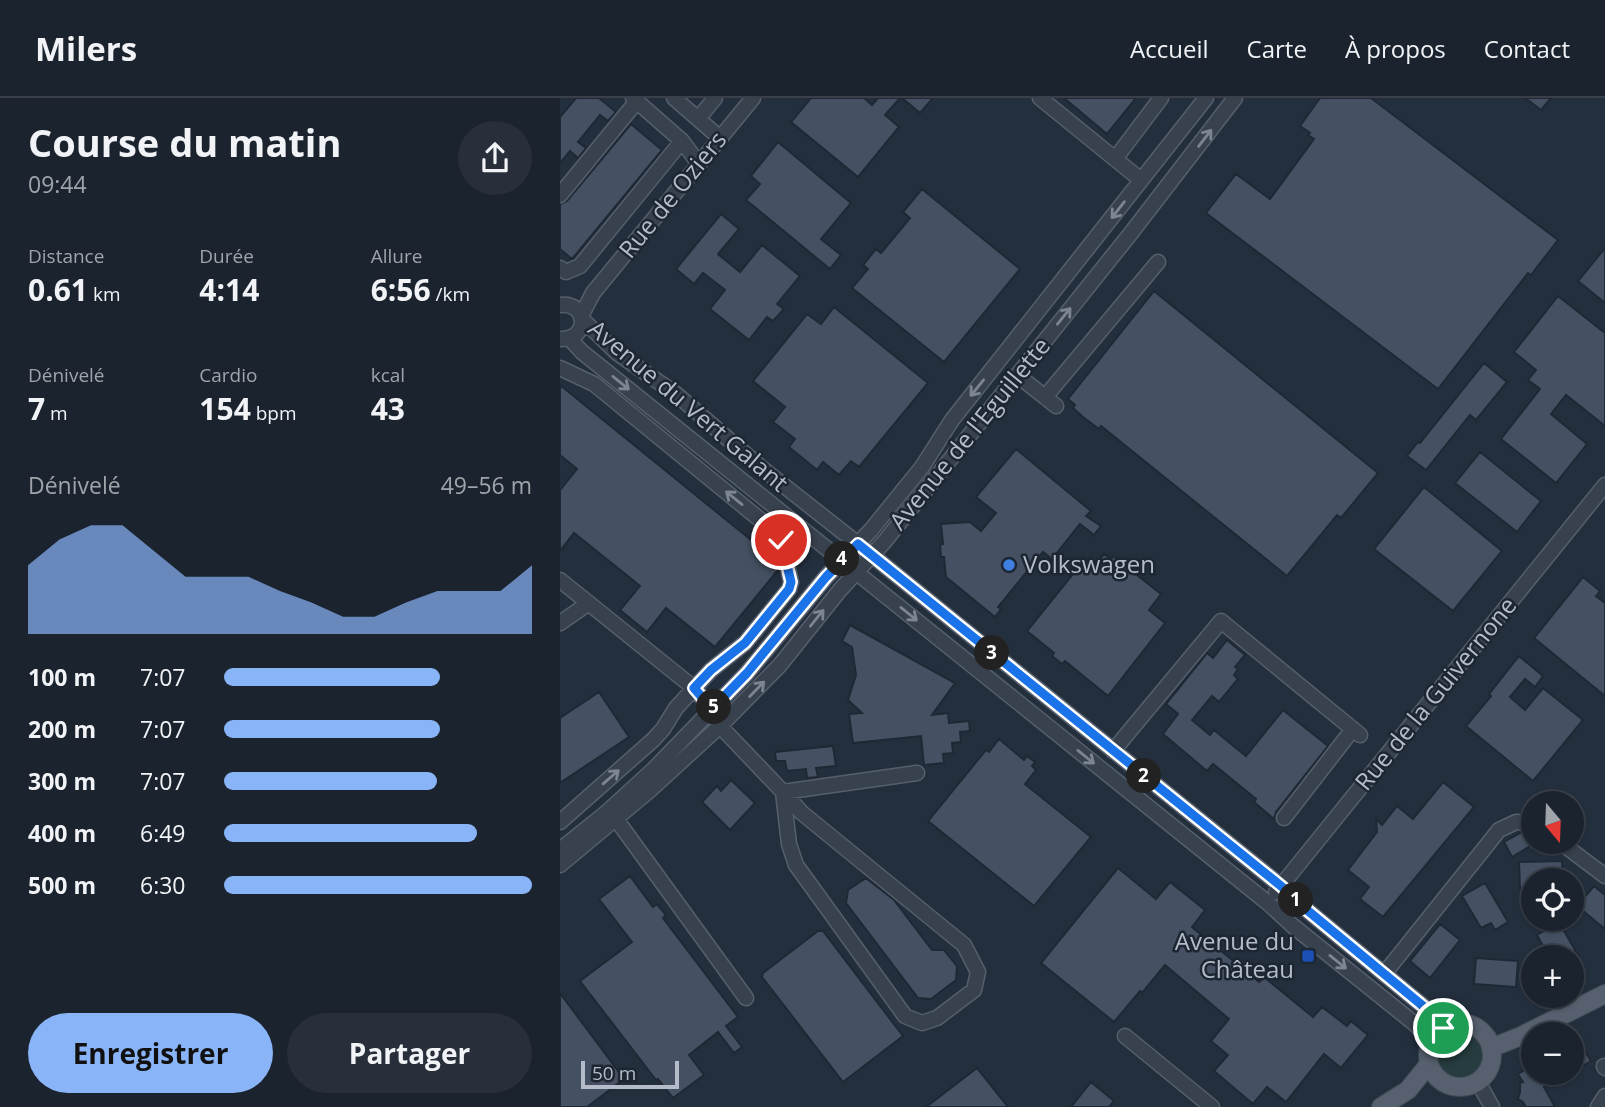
<!DOCTYPE html>
<html lang="fr">
<head>
<meta charset="utf-8">
<style>
  :root { --surface:#1b232e; --page:#282f3a; --text:#f1f3f6; --muted:#a0a4aa; --line:#39404a; --accent:#8ab4f8 }
  body { margin:0; font-family:"Open Sans",sans-serif; background:var(--page); color:var(--text); height:100vh; display:flex; flex-direction:column; font-size:26px; white-space:nowrap }
  * { box-sizing:border-box; margin:0 }
  p { font-size:23px; color:var(--muted) }
  .icon { flex:none; width:38px; height:38px; fill:none; stroke:currentColor; stroke-width:2; stroke-linecap:round; stroke-linejoin:round }
  .map { position:relative; flex:1; overflow:hidden }
  .details { display:flex; flex-direction:column; background:var(--surface); width:560px }
  .details>* { flex:none }
  .needle { width:46px; rotate:161deg }
  .fabs { position:absolute; left:961px; top:693px; display:grid; gap:14px }
  .fabs a { display:grid; place-items:center; width:63px; height:63px; border-radius:50%; background:var(--surface); box-shadow:0 2px 5px #0004,0 0 0 2px var(--line); font-size:35px }
  .scale { position:absolute; left:21px; bottom:18px; width:98px; box-sizing:border-box; padding-left:7px; border:4px solid #b4bcc9; border-top:0; font-size:19px; line-height:24px; white-space:nowrap; color:#b4bcc9; -webkit-text-stroke:5px #1d2633; paint-order:stroke }
  .pin { position:absolute; display:grid; place-items:center; width:60px; height:60px; color:#fff; margin:-30px; border:4px solid #fff; border-radius:50%; box-shadow:0 2px 7px #0007 }
  .km { position:absolute; width:35px; height:35px; margin:-18px; border-radius:50%; background:#222; color:#fff; font-size:19px; line-height:35px; text-align:center }
  .round { display:grid; place-items:center; flex:none; width:74px; height:74px; border-radius:37px; background:var(--page) }
  .head { display:flex; align-items:center; justify-content:space-between; height:119px; padding:0 28px }
  h1 { font-size:38px; font-weight:700; line-height:52px }
  .metrics { display:grid; grid-template-columns:repeat(3,1fr); gap:10px; height:119px; padding:7px 28px }
  .metrics div { display:grid; align-content:center }
  .metrics b { font-size:30px; font-weight:700 }
  .metrics small { font-size:19px; font-weight:400 }
  .metrics p { font-size:19px }
  .chart { height:196px; padding:14px 28px }
  .chart p { display:flex; justify-content:space-between }
  .chart svg { width:100%; height:126px; margin-top:7px; fill:var(--accent); opacity:.7 }
  .cta { display:flex; gap:14px; margin-top:auto; padding:14px 28px }
  .cta a { flex:1; height:80px; border-radius:42px; background:var(--accent); color:#111; font-size:28px; font-weight:700; line-height:80px; text-align:center }
  .cta a+a { background:var(--page); color:var(--text) }
  ul { padding:0 28px; list-style:none; font-size:23px }
  li { display:grid; grid-template-columns:112px 84px 1fr; align-items:center; height:52px }
  li i { height:18px; border-radius:9px; background:var(--accent) }
  header { display:flex; align-items:center; gap:42px; box-sizing:border-box; height:98px; padding:0 35px; background:var(--surface); border-bottom:2px solid var(--line) }
  header strong { font-size:33px }
  nav { display:flex; gap:38px; margin-inline-start:auto; font-size:24px }
  main { display:flex; flex:1; min-height:0 }
  .map>svg:first-child { display:block }
</style>
</head>
<body>
<header>
<strong>Milers</strong>
<nav><a>Accueil</a><a>Carte</a><a>À propos</a><a>Contact</a></nav>
</header>
<main>
<section class="details">
<div class="head"><div><h1>Course du matin</h1><p>09:44</p></div><a class="round"><svg class="icon" aria-label="share" viewBox="0 0 24 24"><path d="M12 15V3M7 8l5-5 5 5M5 13v7h14v-7"/></svg></a></div>
<div class="metrics">
<div><p>Distance</p><b>0.61<small> km</small></b></div>
<div><p>Durée</p><b>4:14</b></div>
<div><p>Allure</p><b>6:56<small> /km</small></b></div>
</div>
<div class="metrics">
<div><p>Dénivelé</p><b>7<small> m</small></b></div>
<div><p>Cardio</p><b>154<small> bpm</small></b></div>
<div><p>kcal</p><b>43</b></div>
</div>
<div class="chart"><p><span>Dénivelé</span>49–56 m</p>
<svg viewBox="0 0 160 44" preserveAspectRatio="none"><path d="M0 44V20L10 11L20 6L30 6L40 15L50 24L60 24L70 24L80 29L90 33L100 38L110 38L120 33L130 29L140 29L150 29L160 20V44z"/></svg>
</div>
<ul>
<li><b>100 m</b>7:07<i style="width:70%"></i></li>
<li><b>200 m</b>7:07<i style="width:70%"></i></li>
<li><b>300 m</b>7:07<i style="width:69%"></i></li>
<li><b>400 m</b>6:49<i style="width:82%"></i></li>
<li><b>500 m</b>6:30<i style="width:100%"></i></li>
</ul>
<div class="cta"><a>Enregistrer</a><a>Partager</a></div>
</section>
<div class="map">
<svg width="1045" height="1009" viewBox="0 0 1045 1009">
  <rect width="100%" height="100%" fill="#242f3e"/>
  <path fill="#263c3f" d="M877 958a23 23 0 1 1 46 0a23 23 0 1 1-46 0Z"/>
  <path fill="#455162" stroke="#1f2835" stroke-width="2" d="M16,0H39L56,14L48,23L40,17L18,44L26,50L18,60L10,53L0,65V19Z
    M251,0H304L312,7L318,0H340L325,17L339,29L298,79L231,24Z
    M342,0H373L360,15Z
    M504,0H576L547,36Z
    M760,0H811L998,142L971,177L968,175L878,291L646,115L676,76L710,101L754,41L748,37L750,35L740,28Z
    M965,0H991L981,12Z
    M71,26L102,52L12,161L0,151V106L7,103Z
    M218,44L291,105L261,141L281,157L270,171L186,102L200,86L191,78Z
    M362,91L460,171L384,264L292,190L308,171L303,167L316,151L321,155L350,120L343,114Z
    M161,116L179,131L158,156L180,174L202,147L240,178L217,206L224,211L213,223L207,219L189,242L150,211L165,192L143,175L134,186L116,171Z
    M1045,150V205L1018,183Z
    M594,193L818,375L781,420L777,417L727,478L541,328L539,331L523,319L513,310L515,307L508,301Z
    M998,198L1045,235V328L1006,297L991,316L1027,346L996,385L941,341L980,291L968,282L976,272L954,254Z
    M274,209L368,285L299,369L291,363L279,377L263,364L257,372L229,349L235,341L213,324L225,309L193,283L247,216L261,226Z
    M924,265L947,284L916,322L910,317L866,372L847,358L858,344L860,345Z
    M0,287L217,463L218,472L155,549L106,510L87,534L60,512L80,488L14,435L0,453V392L17,371L0,357Z
    M456,351L531,413L526,418L541,428L534,437L520,426L492,461L483,454L438,509L441,511L435,519L386,479L384,459H381L380,447L383,446L381,426L410,424L421,433L436,415L416,399Z
    M920,354L981,403L957,434L895,385Z
    M864,389L942,453L893,513L814,451Z
    M544,456L551,461L553,458L601,496L589,512L605,525L548,598L505,563L502,566L492,558L494,555L467,533L525,461L534,468Z
    M1023,479L1040,493L1036,498L1045,505V598L974,540Z
    M290,527L395,585L372,617L388,615L389,625L409,623L410,633L400,634L401,644L392,645L393,655L383,656L384,665L364,667L361,638L293,645L289,616L302,615L288,602L296,577L292,549L282,543Z
    M667,542L685,557L675,569L678,571L674,577L678,581L659,604L652,598L632,622L650,637L654,632L686,658L723,612L768,648L716,714L714,721L694,704L696,701L653,666L647,673L603,636L618,616L606,606L647,555L653,560Z
    M959,558L983,578L975,589L965,581L950,599L965,612L983,590L1023,622L973,683L906,628L931,598L929,596Z
    M39,594L69,639L0,685V620Z
    M439,641L464,662L467,658L475,664L472,668L476,672L465,686L531,739L474,808L368,723L426,652L429,654Z
    M273,648L276,668L256,670L258,679L247,680L246,671L227,673L225,663H216L215,654Z
    M171,682L195,705L170,732L142,704L157,688L161,693Z
    M883,684L914,709L823,819L800,801L809,789L788,772L817,734L816,721L822,727L837,708L853,721Z
    M962,734H965L972,747L952,759L944,744Z
    M1002,763L1003,782H973V790H960L959,764Z
    M558,770L596,801L610,784L645,812L632,829L699,884L704,879L753,919L762,909L787,928L791,923L808,937L781,970L764,956L726,1004L707,989L693,1006L654,973L668,957L651,943L669,921L605,867L582,895L580,893L554,924L481,865Z
    M70,778L93,809L97,806L106,817L103,820L178,919L166,928L182,949L174,955L158,934L129,957L144,977L113,1000L98,981L96,982L20,883L72,844L39,801Z
    M306,780L334,802L372,852H384L397,868L396,882L371,901L358,900L286,805L288,792Z
    M925,785L948,824L935,832L931,825L921,830L902,798Z
    M1034,788L1045,797V831L1017,808Z
    M999,824L1019,859H989L977,837Z
    M880,826L900,842L870,880L850,863Z
    M258,833H263L343,938L283,984L202,879L203,875Z
    M916,860L958,863L956,889L914,886Z
    M0,895L64,981L27,1009H0Z
    M1012,931L1031,963L1012,974Z
    M973,967V975H1010L984,989L995,1009H966L963,1004L958,1001L960,994V985L963,984L958,976Z
    M417,970L448,1009H366Z
    M531,984L554,1003L549,1009H511Z"/>
  <g fill="none" stroke-linecap="round" stroke-linejoin="round">
    <defs>
      <path id="minor" d="M73,0L122,43L139,66
        M114,0L160,40
        M480,0L581,82
        M138,21L155,0
        M555,61L601,0
        M0,97L77,3
        M0,170L6,174L20,168L122,43
        M0,207C28,204 30,240 2,241
        M21,218L33,195L193,0
        M21,220L57,255L116,296L204,372L298,446L721,788L747,812L869,913L883,930
        M9,240L22,254L708,805L733,828L855,926L871,943
        M0,270L34,286L214,433L221,442L223,447L231,484L229,491L185,545L151,572L116,610L103,631L93,642L0,724
        M457,277L485,299
        M496,308L485,299L598,164
        M0,482L134,590L152,611L160,628L223,694L357,675
        M0,525L29,505
        M553,653L661,523L800,637
        M223,694L242,715L404,847L418,874L414,892L377,920L362,925L345,918L236,767L229,746Z
        M724,720L793,631
        M56,721L186,900
        M1000,744L1045,778
        M0,752L47,714L93,672L187,575L266,479L311,432L362,369L392,322L646,0
        M0,767L90,692L160,628L220,567L280,492L325,443L571,135L675,0
        M716,794L1045,387
        M824,876L939,732L956,724L973,725
        M565,938L652,1009
        M1044,968L1045,970
        M918,984L932,1009
        M1038,1009L1045,998"/>
      <path id="major" d="M868 957a32 32 0 1 1 64 0a32 32 0 1 1-64 0Z
        M931,950L961,938L1045,896
        M821,1009L848,992L869,966"/>
    </defs>
    <use href="#minor" stroke="#565f6c" stroke-width="17"/>
    <use href="#major" stroke="#414a57" stroke-width="20"/>
    <use href="#minor" stroke="#38414e" stroke-width="14"/>
    <use href="#major" stroke="#56606e" stroke-width="18"/>
  </g>
  <defs><path id="oneway-shaft" d="M-6 0H5M1.5-3L5.5 0L1.5 3" fill="none" stroke-width="1.6" stroke-linecap="round" stroke-linejoin="round" transform="scale(1.75)"/></defs>
  <g stroke="#7c8592">
    <use href="#oneway-shaft" transform="translate(645 40) rotate(-52)"/>
    <use href="#oneway-shaft" transform="translate(558 112) rotate(128)"/>
    <use href="#oneway-shaft" transform="translate(504 218) rotate(-51)"/>
    <use href="#oneway-shaft" transform="translate(61 285) rotate(39)"/>
    <use href="#oneway-shaft" transform="translate(417 290) rotate(129)"/>
    <use href="#oneway-shaft" transform="translate(174 400) rotate(-141)"/>
    <use href="#oneway-shaft" transform="translate(349 516) rotate(39)"/>
    <use href="#oneway-shaft" transform="translate(257 520) rotate(-51)"/>
    <use href="#oneway-shaft" transform="translate(197 591) rotate(-46)"/>
    <use href="#oneway-shaft" transform="translate(526 659) rotate(39)"/>
    <use href="#oneway-shaft" transform="translate(51 679) rotate(-41)"/>
    <use href="#oneway-shaft" transform="translate(778 864) rotate(39)"/>
  </g>
  <g fill="none" stroke-linecap="round" stroke-linejoin="round">
    <defs>
      <path id="route" d="M221,442L231,484L229,491L185,545L151,572L134,590L152,611L187,575L266,479L298,446L721,788L747,812L869,913L883,930"/>
    </defs>
    <use href="#route" stroke="#fff" stroke-width="14"/>
    <use href="#route" stroke="#1a73e8" stroke-width="9"/>
  </g>
  <circle fill="#3f7fe0" stroke="#1d2633" stroke-width="2.5" cx="449" cy="467" r="7"/>
  <rect fill="#1a4fb4" stroke="#1d2633" stroke-width="2.5" x="741" y="851" width="14" height="14" rx="3.5"/>
  <g text-anchor="middle" stroke-width="5" stroke-linejoin="round" paint-order="stroke">
    <g font-size="24" fill="#b4bcc9" stroke="#1d2633">
      <text transform="translate(113 97) rotate(-51)" y="8">Rue de Oziers</text>
      <text transform="translate(128 308) rotate(40)" y="8">Avenue du Vert Galant</text>
      <text transform="translate(410 336) rotate(-51)" y="8">Avenue de l'Eguillette</text>
      <text transform="translate(876 596) rotate(-51)" y="8">Rue de la Guivernone</text>
    </g>
    <g font-size="24" fill="#b4bcc9" stroke="#1d2633" text-anchor="start">
      <text x="463" y="475">Volkswagen</text>
      <text x="734" y="852" text-anchor="end">Avenue du<tspan x="734" dy="28">Château</tspan></text>
    </g>
  </g>
</svg>
<div class="fabs">
<a><svg class="needle" viewBox="-14 -14 28 28"><path d="M0-13l5 13h-10z" fill="#e53935"/><path d="M0 13l5-13h-10z" fill="#a0a4aa"/></svg></a>
<a><svg class="icon" aria-label="locate" viewBox="0 0 24 24"><circle cx="12" cy="12" r="6"/><path d="M12 2v4M12 18v4M2 12h4M18 12h4"/></svg></a>
<a>+</a>
<a>−</a>
</div>
<div class="scale">50 m</div>
<div class="pin" style="left:883px;top:930px;background:#1e9e55"><svg class="icon" aria-label="arrive" viewBox="0 0 24 24"><path d="M6 21V4h12l-3 4 3 4H6"/></svg></div>
<div class="pin" style="left:221px;top:442px;background:#d93025"><svg class="icon" aria-label="check" viewBox="0 0 24 24"><path d="M5 12l5 5 9-10"/></svg></div>
<b class="km" style="left:736px;top:802px">1</b>
<b class="km" style="left:584px;top:678px">2</b>
<b class="km" style="left:432px;top:555px">3</b>
<b class="km" style="left:282px;top:461px">4</b>
<b class="km" style="left:154px;top:609px">5</b>
</div>
</main>
</body>
</html>
